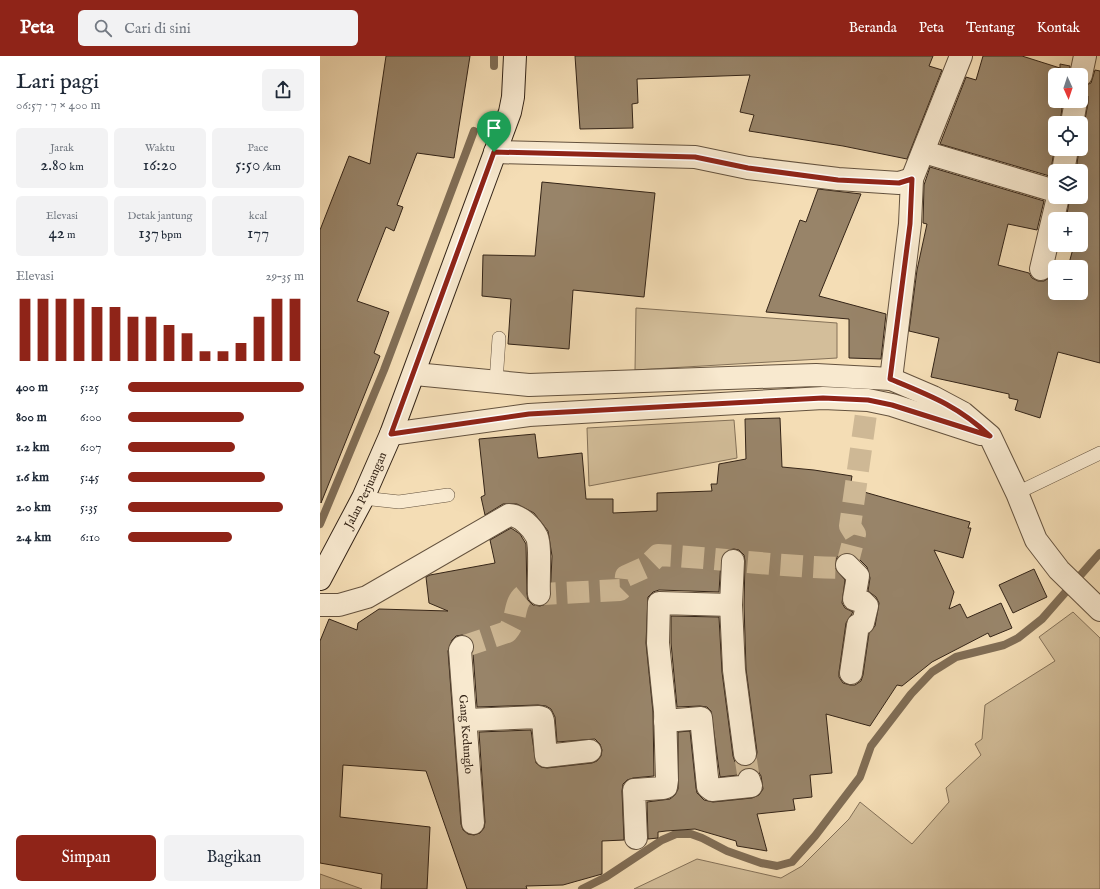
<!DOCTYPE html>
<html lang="id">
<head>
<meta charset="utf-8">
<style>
  :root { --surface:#fff; --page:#f2f2f3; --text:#1f2937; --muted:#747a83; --accent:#8f2418 }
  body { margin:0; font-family:"IM FELL English",serif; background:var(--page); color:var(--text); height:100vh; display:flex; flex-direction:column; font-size:15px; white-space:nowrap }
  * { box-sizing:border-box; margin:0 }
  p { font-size:13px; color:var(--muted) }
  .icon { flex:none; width:22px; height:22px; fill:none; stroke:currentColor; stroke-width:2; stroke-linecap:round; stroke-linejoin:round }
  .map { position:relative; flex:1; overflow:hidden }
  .details { display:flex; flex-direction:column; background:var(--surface); width:320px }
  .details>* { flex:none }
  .needle { width:26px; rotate:177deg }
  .tools { position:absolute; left:728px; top:12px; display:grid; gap:8px }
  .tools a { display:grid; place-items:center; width:40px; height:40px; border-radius:6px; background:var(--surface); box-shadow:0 4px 16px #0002; font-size:20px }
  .pin { position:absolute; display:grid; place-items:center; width:34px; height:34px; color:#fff; margin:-41px -17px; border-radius:50% 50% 50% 0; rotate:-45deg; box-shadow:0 0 4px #0007 }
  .pin .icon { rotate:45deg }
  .round { display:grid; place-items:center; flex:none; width:42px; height:42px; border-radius:6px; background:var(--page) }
  .overview { display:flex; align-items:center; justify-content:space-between; height:68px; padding:0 16px }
  h1 { font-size:22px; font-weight:600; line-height:30px }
  .stats { display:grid; grid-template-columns:repeat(3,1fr); gap:6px; height:68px; padding:4px 16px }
  .stats div { display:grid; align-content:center; border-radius:6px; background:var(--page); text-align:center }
  .stats b { font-size:17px; font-weight:600 }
  .stats small { font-size:11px; font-weight:400 }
  .stats p { font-size:11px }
  .chart { height:112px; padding:8px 16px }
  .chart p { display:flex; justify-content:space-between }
  .chart svg { width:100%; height:72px; margin-top:4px; stroke:var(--accent); stroke-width:6 }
  .button { display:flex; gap:8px; margin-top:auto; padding:8px 16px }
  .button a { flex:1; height:46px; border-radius:6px; background:var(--accent); color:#fff; font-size:16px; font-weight:600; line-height:46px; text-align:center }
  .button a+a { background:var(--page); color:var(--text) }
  ul { padding:0 16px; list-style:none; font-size:13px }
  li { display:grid; grid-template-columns:64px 48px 1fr; align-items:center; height:30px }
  li i { height:10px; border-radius:5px; background:var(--accent) }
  header { display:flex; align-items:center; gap:24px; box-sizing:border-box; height:56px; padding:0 20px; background:var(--accent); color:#fff }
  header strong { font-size:19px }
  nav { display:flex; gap:22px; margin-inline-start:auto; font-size:14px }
  .search { width:280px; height:36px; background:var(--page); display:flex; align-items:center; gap:10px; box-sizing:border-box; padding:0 14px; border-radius:6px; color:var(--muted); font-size:15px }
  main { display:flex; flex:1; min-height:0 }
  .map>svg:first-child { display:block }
</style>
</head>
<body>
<header>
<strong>Peta</strong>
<div class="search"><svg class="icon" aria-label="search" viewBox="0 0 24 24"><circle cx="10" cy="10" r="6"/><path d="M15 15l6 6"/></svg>Cari di sini</div>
<nav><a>Beranda</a><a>Peta</a><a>Tentang</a><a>Kontak</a></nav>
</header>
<main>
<section class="details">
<div class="overview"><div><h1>Lari pagi</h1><p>06:57 · 7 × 400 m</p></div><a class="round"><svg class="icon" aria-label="share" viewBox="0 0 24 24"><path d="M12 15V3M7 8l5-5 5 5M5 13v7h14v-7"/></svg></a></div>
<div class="stats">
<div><p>Jarak</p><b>2.80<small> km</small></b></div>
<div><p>Waktu</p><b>16:20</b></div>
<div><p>Pace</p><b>5:50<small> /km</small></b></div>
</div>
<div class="stats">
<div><p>Elevasi</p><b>42<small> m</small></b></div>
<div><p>Detak jantung</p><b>137<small> bpm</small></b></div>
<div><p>kcal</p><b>177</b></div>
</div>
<div class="chart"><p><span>Elevasi</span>29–35 m</p>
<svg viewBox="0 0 160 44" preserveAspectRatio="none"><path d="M5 44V6M15 44V6M25 44V6M35 44V6M45 44V11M55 44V11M65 44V17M75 44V17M85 44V22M95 44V27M105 44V38M115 44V38M125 44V33M135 44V17M145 44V6M155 44V6"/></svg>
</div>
<ul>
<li><b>400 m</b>5:25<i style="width:100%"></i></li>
<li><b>800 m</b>6:00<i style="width:66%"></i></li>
<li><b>1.2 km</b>6:07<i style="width:61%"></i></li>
<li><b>1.6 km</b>5:45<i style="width:78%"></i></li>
<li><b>2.0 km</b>5:35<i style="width:88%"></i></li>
<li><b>2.4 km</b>6:10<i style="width:59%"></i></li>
</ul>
<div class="button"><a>Simpan</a><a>Bagikan</a></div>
</section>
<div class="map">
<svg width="780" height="833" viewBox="0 0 780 833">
  <rect width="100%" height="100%" fill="#f4ddb5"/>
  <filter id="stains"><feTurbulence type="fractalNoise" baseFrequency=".005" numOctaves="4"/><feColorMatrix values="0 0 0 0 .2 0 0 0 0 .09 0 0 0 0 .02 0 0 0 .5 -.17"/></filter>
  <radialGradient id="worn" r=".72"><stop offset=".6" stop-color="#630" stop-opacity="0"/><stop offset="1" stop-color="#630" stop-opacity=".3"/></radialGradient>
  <path fill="#d3be9a" stroke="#847158" d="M316,252L517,267V302L315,314Z
    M414,364L417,402L269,430L267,372Z
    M753,556L780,582V833H314L377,803L461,822L482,810L529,763L540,746L592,788L629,746L626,732L661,699L655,688L662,683L665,649L735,605L719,581Z
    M0,818L42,833H0Z"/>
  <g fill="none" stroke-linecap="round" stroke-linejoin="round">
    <path stroke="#806d55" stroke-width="8" d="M174,10V0
      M0,468L64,314L154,75
      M262,833L286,821L342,784L356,778H371L382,782L407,795L441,807L457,810L472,806L495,780L540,721L551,690L591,638L612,616L636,601L684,589L698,582L722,563L780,497"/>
  </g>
  <path fill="#988469" stroke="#342417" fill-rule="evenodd" d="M66,0H150L134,102L97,97L77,149L83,151L74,175L66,171L37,245L69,256L54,297L60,300L1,447L0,174L29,100L50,108Z
    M255,0H613L609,10L622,14L587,103L523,90L429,75L434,59L420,56L430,19L317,23L318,47L312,48L313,72L260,73Z
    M663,0H702L740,12V8L750,10L749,19H735V45H743L740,67H735V90L731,113L733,121L620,88L646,21L656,24Z
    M775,14L780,15V307L738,296L720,362L695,354L698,344L689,342V338L611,321L619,282L589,275L597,214L607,168L603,167L604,129L610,111L724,145L717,174L688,168L678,209L709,217L712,222L718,225H724L729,222L735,223V237H761V211H748L754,189H761V163H746L750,141H761V115H756L759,93H761V76L764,69L768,47V40L761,34V31L771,27Z
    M222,126L335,137L324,241L253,234L249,293L188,288L191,243L162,240L163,199L215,200Z
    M498,133L541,138L499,240L566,258L561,303L529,302V263L446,256L480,164L486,166Z
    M460,362L462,411L494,414L532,420L530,432L650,466L648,472H651L643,502L614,494L634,536L629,553L640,548L647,562L681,547L692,572L670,581L668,577L612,606L582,630L577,629L550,670L506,658L512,717L490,719L492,741L473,743L475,754L437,758L447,795L417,790L416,785L375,773L346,775L338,776V782L328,783L327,746L350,743L355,739L358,733V676L370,675L376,732L377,737L384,744L393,746L432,742L439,739L443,733L441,720L438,715L432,712H425L418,719L400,721L391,655L387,651L380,650L357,651L351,587V560L399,561L402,616L413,700L415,706L421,710H427L432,708L436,703L437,696L426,613L424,549L425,505L424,499L419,494L414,493L408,494L403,498L401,504L399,536L339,534L333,536L328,541L326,587L333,656L334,720L313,722L307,724L303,728L302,735L304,784L282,785V818L243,829L206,830L207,833H147L106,715L23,709L20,761L110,771L107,833H61L62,818L0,807V585L9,563L37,574L38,567L59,553L128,555L109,547L106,521L110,519L175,507L170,484L191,472L200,478L206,488L207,538L208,544L213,549L220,550L226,548L230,543L232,500L228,475L214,457L197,448H183L165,459L161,441L165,439L159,383L215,378L218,402L262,397L266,443H293V457L337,455V437L392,435L391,428H397L399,408L426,403L425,363ZM524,497H530L536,500L547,511L550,522L548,535L556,541L559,547L555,570L549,577L543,619L541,625L535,629H530L523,627L519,621V616L526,567L533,556L525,552L522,547L525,524L515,512V506L518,500ZM142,579L149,581L153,585L154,591L153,597L157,651L218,649L226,650L231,653L235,661L237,686L275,683L280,688L282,694L281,700L277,705L272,707L227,712L221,711L216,707L211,674L159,676L165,766L164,772L160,777L154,779L148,778L143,774L141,768L128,595L132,584L136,580Z
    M714,513L727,541L693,557L679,529Z"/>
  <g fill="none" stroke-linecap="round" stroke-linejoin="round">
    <path stroke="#ceb895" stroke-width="22" stroke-dasharray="22 11" stroke-linecap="butt" d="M142,591L187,576C198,564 193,547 204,539L300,534L305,529L306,520L326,511L338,499C400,502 461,511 524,512L527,509L535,478L530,470L548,344
      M425,698L429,724"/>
    <defs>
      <path id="lane" d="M176,326L179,282
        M697,437L780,397
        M43,442L79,446L128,439"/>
      <g id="street">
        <path d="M761,19L765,0"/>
        <path d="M752,67L756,45"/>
        <path d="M175,96L375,101L428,112L518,123L579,127L592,123"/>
        <path d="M604,96L735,135"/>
        <path d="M743,115L747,93"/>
        <path d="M721,213L738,141"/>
        <path d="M95,318L209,329L496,319L571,323L613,341L643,357L670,380L697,437L716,484L739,514L780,554"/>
        <path d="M571,323L590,168L592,123L641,0"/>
        <path d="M71,378L209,359L503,342L548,344L572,349L661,378"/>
        <path d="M527,509L538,520L534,543L543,546L547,550L543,567L538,569L531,617"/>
        <path d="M0,549H19L47,541L189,459C200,459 212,471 217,481C221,491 218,525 219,538"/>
        <path d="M411,549L414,614L425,698"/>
        <path id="s1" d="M142,591L140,594L153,767"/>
        <path d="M146,664L219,661L222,662L223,665L226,700L270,695"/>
        <path d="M345,665L381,662L388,731L392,734L431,730L429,724"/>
        <path d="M316,782L314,734L343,732L346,731L347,724L345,655L338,587L339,547L411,549L413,505"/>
      </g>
      <g id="secondary">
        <path id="s2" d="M0,523L43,442L71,378L190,56L193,41L195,0"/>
      </g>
    </defs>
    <use href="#lane" stroke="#64523e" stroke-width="14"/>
    <use href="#street" stroke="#64523e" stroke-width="24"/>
    <use href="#secondary" stroke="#342417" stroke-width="24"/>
    <use href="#lane" stroke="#f8e9cf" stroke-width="13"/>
    <use href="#street" stroke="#f8e9cf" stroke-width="22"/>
    <use href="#secondary" stroke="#f8e9cf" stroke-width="22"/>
  </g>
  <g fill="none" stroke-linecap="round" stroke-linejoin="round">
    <defs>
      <path id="route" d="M174,96L375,101L428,112L518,124L579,127L592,123L590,168L570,323C611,340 638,350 670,380L572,349L548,344L503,342L209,358L71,378Z"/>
    </defs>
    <use href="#route" stroke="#fff" stroke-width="8"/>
    <use href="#route" stroke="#8f2418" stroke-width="5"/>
  </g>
  <g text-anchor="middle" stroke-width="4" stroke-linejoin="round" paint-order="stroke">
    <g font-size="12" fill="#342417" stroke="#f8e9cf">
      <text dy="4" stroke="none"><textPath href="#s2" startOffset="100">Jalan Perjuangan</textPath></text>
      <text dy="4" stroke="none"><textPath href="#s1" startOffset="88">Gang Kedunglo</textPath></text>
    </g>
  </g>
  <rect width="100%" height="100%" filter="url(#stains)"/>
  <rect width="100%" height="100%" fill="url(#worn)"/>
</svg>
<div class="tools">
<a><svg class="needle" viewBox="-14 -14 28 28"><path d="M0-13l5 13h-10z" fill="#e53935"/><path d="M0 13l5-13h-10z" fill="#747a83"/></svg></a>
<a><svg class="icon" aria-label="locate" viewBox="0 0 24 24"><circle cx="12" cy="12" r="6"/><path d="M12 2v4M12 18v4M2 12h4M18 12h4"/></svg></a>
<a><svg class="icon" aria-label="layers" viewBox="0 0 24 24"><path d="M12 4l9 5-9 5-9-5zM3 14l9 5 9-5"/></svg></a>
<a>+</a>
<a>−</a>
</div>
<div class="pin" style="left:174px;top:96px;background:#1e9e55"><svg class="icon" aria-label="arrive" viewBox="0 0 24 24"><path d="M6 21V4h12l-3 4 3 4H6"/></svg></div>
</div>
</main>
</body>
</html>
